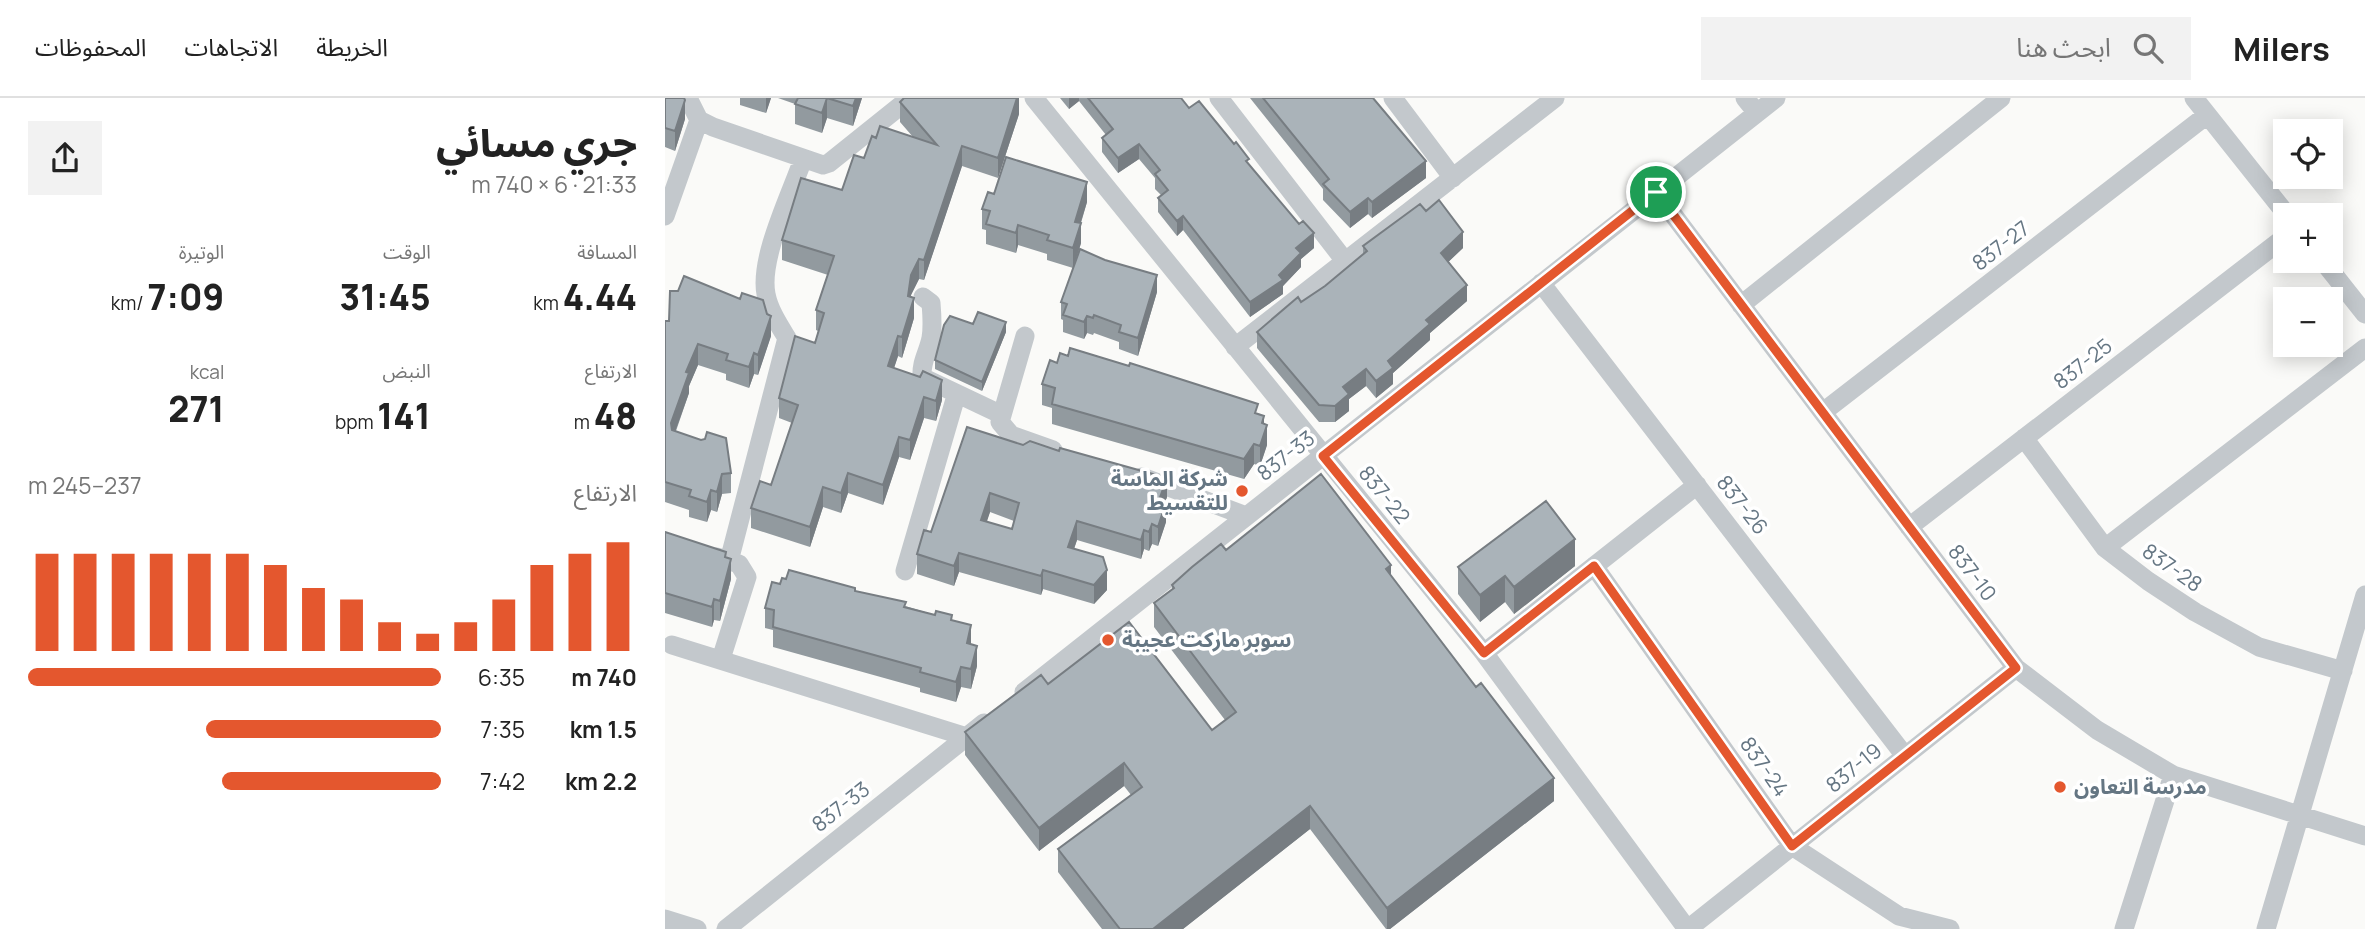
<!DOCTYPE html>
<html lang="ar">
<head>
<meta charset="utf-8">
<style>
  :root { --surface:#fff; --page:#f2f2f2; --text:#222; --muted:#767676; --line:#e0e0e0; --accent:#e4572e }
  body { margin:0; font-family:Manrope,"Noto Sans Arabic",sans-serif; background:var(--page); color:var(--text); direction:rtl; height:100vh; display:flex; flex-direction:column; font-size:26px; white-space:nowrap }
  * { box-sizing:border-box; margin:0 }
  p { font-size:23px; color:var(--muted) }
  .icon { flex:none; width:38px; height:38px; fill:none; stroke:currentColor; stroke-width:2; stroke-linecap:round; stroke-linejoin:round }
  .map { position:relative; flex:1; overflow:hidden; direction:ltr }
  .sheet { display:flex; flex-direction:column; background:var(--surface); width:665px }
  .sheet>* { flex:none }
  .controls { position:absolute; left:1608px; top:21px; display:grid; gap:14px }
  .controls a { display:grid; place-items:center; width:70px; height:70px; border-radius:0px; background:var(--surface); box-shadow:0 4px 18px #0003; font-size:35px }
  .pin { position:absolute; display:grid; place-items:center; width:60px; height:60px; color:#fff; margin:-30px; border:4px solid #fff; border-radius:50%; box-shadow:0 2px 7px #0007 }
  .round { display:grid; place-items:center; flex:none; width:74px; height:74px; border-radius:0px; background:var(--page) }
  .summary { display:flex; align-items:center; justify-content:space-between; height:119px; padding:0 28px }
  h1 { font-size:38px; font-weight:800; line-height:52px }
  .metrics { display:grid; grid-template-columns:repeat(3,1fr); gap:10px; height:119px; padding:7px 28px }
  .metrics div { display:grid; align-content:center }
  .metrics b { font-size:35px; font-weight:800 }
  .metrics small { font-size:19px; font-weight:400 }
  .metrics p { font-size:19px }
  .chart { height:196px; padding:14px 28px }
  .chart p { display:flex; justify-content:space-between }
  .chart svg { width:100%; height:126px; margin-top:7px; stroke:var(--accent); stroke-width:6 }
  ul { padding:0 28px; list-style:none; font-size:23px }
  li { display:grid; grid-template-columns:112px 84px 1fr; align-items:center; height:52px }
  li i { height:18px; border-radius:9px; background:var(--accent) }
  header { display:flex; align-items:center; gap:42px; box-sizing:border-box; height:98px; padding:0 35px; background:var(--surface); border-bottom:2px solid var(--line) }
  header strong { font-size:33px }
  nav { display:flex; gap:38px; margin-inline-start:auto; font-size:24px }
  .search { width:490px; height:63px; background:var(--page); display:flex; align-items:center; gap:18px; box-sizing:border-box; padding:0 24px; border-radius:0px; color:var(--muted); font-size:26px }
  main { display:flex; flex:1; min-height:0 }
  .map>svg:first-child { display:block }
</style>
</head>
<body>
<header>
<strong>Milers</strong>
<div class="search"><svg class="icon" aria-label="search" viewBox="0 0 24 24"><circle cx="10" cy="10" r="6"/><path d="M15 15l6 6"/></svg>ابحث هنا</div>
<nav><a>الخريطة</a><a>الاتجاهات</a><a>المحفوظات</a></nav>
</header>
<main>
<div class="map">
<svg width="1700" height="831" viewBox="0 0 1700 831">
  <rect width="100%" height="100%" fill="#fafaf8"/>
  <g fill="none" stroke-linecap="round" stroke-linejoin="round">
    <path stroke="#c3c8cc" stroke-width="19" d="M23,0L34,22L48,29L158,67L164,65L245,0
      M369,0L819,555L1022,831
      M554,0L680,163
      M728,0L788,80
      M1080,0L1092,15
      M1529,0L1622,117
      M991,94L1351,570L1432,632L1508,677L1700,738
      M0,118L34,22
      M1658,163L1700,216
      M876,185L1240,658
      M258,199L266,205C267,217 268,229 266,240C263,255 256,263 257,279L335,316
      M1076,207L1336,0
      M360,238L335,324L346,337L388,352
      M570,249L890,0
      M1158,314L1542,17
      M1359,340L1440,450L1483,483L1530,514L1594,549L1678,573
      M477,379L581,418
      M1244,429L1620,139
      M1440,450L1700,250
      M52,459L74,466L82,479L56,561
      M64,463L122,240C114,227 104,212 101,196C94,160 126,96 138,61
      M929,468L1127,748L1234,818L1285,831
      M240,473L291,298
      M7,547L302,639
      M819,555L1032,387
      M359,594L1111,0
      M0,821L32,831
      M61,831L319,625
      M1023,831L1351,570
      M1459,831L1508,677
      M1601,831L1700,497"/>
  </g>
  <path fill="#929a9f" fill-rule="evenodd" d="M0,0L20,21L10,53L0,49Z
    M75,0H106L101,15L75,7Z
    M113,0H197L188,28L162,20L157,35L130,26V6Z
    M354,0V16L333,80L297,68L259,182L254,181L246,197L249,220L237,260L233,258L229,270L277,302L271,323L259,320L245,362L234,359L218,407L183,395L176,415L158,409L145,449L86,430V410L106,387L127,325L114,320V300L150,245L153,233L151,232V212L163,177L117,162V142L177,92L199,60L211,40L248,39L235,24V4Z
    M395,0H516L524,10L584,67L649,150L636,161V169L618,188V196L585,219L518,132L512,138L493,114V100L496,97L490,91V80L474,61L453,75L437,54V40L441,37L414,3L404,11Z
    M585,0H708L761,80L707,120L703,116L685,130L658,102V91Z
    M422,104L416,125V145L414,152L492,194L473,258L454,251V244L429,235L428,237L422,235L419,241L398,234V222L396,221V204L408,170L382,162V156L353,147L351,155L321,146V132L317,131V111Z
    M761,113L798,150L783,164L802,203L765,235V242L728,275V286L711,300L701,288L684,301V313L670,324H654L592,250V234L660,188L698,156V148Z
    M75,201L106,238L93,277L89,276L84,290L61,282V276L33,267L24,288V295L11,333L66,375V395L57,396L52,414L46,412L42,424L24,419V412L0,404V223H4Z
    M308,226L341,234L317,293L270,271V262Z
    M377,286L593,316L599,326L602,347L595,368L589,366L579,381L387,326V310L377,307Z
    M302,329L502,399L500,404L501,424L493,448L487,446L484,453L479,451L476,461L412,442L409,451L442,492L429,506L378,491L376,497L294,474L289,488L252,476V456L266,434ZM325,414L349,423L347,431L321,424Z
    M0,434L61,460L66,481L55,523L49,522L47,529L0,515Z
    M561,452L726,478L889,703L725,831H721L645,731L518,831H437L393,774V751L466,697L459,688L374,753L300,657V634L383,586L547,632L560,622L489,529V505L507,492V487Z
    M910,468L849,516L840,504L815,524L793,496V469Z
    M115,486L190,493L287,522L306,546L312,568L306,591L296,589L291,604L255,594V590L108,549V532L100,530V510Z"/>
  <path fill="#777d82" d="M101,0H106L101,15Z
    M162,0V20L157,35V15Z
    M191,0H197L188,28V8Z
    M352,0H354V16L333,80V60Z
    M404,0H414V3L404,11Z
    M20,2V21L10,53V33Z
    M474,46V61L453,75V60Z
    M297,48V68L259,182V162Z
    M761,63V80L707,120V104Z
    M422,84V104L410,143V124Z
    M703,100V116L685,130V114Z
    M518,118V132L512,138V123Z
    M416,125V145L408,170V150Z
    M353,127V147L351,155V135Z
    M798,134V150L776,171V155Z
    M649,135V150L636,161V169L618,188V196L585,219V204L631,150Z
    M254,161V181L246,197L243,218V198L246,177Z
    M492,177V194L473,258V240Z
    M802,187V203L765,235V242L728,275V286L711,300V283L723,263L761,222Z
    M249,200V220L237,260V239Z
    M106,218V238L93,277V257Z
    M422,218V235L419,241V224Z
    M341,224V234L317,293V284Z
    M233,238V258L223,288V268Z
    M33,246V267L24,288V295L6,345V325L21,274Z
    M89,255V276L84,290V269Z
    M701,271V288L684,301V313L670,324V308L678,289Z
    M277,282V302L271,323V303Z
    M259,299V320L245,362V342Z
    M599,318V334L602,327V347L595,368V348L597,325Z
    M234,339V359L218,407V387Z
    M589,346V366L579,381V361Z
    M183,375V395L176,415V395Z
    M57,376V396L52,414V394Z
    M502,380V399L494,422V402Z
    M158,389V409L145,449V429Z
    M46,392V412L42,424V404Z
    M325,395V414L316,442V422Z
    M501,404V424L493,448V429Z
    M412,423V442L403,468V449Z
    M487,426V446L484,453V434Z
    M479,432V451L476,461V442Z
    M910,441V468L849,516V489Z
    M294,455V474L289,488V468Z
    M66,461V481L55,523V503Z
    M726,467V491L721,471Z
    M378,472V491L376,497V478Z
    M442,472V492L429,506V487Z
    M840,478V504L815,524V497Z
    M49,501V522L47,529V509Z
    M306,527V548L302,545Z
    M312,548V568L306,591V571Z
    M296,569V589L291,604V584Z
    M459,665V688L374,753V730Z
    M889,680V703L725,831H722V810Z
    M645,708V731L518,831H488Z"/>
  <path fill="#aab3b9" stroke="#777d82" stroke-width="2" fill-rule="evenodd" d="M0,0H19L20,2L10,33L0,30Z
    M133,0H191L188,8L162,0L157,15L130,6Z
    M239,0H352L333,60L297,48L259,162L254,161L246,177L243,198L249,200L237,239L233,238L223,268L255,279L258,273L277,282L271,303L259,299L245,342L234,339L218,387L183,375L176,395L158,389L145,429L86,410L95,383L106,387L133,307L114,300L130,238L150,245L159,215L151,212L169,158L117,142L136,80L177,92L189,57L199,60L207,38L211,40L215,28L272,47L235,4Z
    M423,0H516L524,10L534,3L569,46L571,44L584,61L581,63L634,126L638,123L649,135L631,150L636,155L614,177L618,182L585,204L518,118L512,123L493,100L503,92L490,76L495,72L474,46L453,60L437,40L448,31Z
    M598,0H708L761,63L707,104L703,100L685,114L658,86L664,81Z
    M341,59L422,84L410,124L416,125L408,150L382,142L384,137L353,127L351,135L321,126L325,113L317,111L323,94L329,96Z
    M774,102L798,134L776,155L802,187L761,222L765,226L723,263L728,270L711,283L701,271L678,289L684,296L670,308L654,307L592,234L633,199L636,204L660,188L702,153L698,148L755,106L761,113Z
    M415,151L440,162L492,177L473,240L454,234L456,227L429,217L428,220L422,218L419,224L398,217L402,206L396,204Z
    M19,178L75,201L77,195L98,202L102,216L106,218L93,257L89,255L84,269L61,262L63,256L33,246L21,274L24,275L6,325L7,332L36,342L40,341L42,334L61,340L66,375L57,376L52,394L46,392L42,404L24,398L26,392L0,384V223H4L5,193H13Z
    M313,214L341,224L317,284L270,262L279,227L285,218L308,226Z
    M405,250L464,268L465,265L593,306L590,315L599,318L597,325L602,327L595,348L589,346L579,361L387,306L390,290L377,286L385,262L392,265L395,255L403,258Z
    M302,329L358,347L365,343L394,353L395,350L502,380L494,402L501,404L493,429L487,426L484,434L479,432L476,442L412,423L403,449L438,459L442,472L429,487L378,472L376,478L294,455L289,468L252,456L259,432L266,434ZM325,395L354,405L347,431L316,422Z
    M656,376L726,467L721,471L811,589L816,585L889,680L722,810L645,708L488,831H455L393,751L477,689L459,665L374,730L300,634L376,577L383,586L464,524L547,632L571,614L489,505L509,490L507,487L527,469L556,446L561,452Z
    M881,403L910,441L849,489L840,478L815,497L793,469Z
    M0,434L61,454L60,459L66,461L55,503L49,501L47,509L0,495Z
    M124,472L190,490V493L241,504L239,509L270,517L271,513L287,517L286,522L306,527L302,545L312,548L306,571L296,569L291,584L255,574L256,570L108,529L109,512L100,510L107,484L115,486L117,480L121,481Z"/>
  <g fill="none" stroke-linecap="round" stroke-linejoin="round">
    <defs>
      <path id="route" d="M991,94L1351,570L1127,748L929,468L819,555L658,358Z"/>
    </defs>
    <use href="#route" stroke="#fff" stroke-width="14"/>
    <use href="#route" stroke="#e4572e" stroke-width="9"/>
  </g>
  <g fill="#e4572e" stroke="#fff" stroke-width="2.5">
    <circle cx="577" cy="393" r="7"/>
    <circle cx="443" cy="542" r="7"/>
    <circle cx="1395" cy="689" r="7"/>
  </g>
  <g text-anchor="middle" stroke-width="7" stroke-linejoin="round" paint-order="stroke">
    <g font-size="21" fill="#657683" stroke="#fff">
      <text transform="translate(1336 148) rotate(-38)" y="7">837-27</text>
      <text transform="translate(1418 266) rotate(-38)" y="7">837-25</text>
      <text transform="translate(621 358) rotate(-38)" y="7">837-33</text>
      <text transform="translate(719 397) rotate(51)" y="7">837-22</text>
      <text transform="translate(1077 407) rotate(52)" y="7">837-26</text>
      <text transform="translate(1507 470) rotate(35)" y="7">837-28</text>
      <text transform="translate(1307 475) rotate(53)" y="7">837-10</text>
      <text transform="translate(1099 669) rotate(55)" y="7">837-24</text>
      <text transform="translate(1189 670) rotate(-39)" y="7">837-19</text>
      <text transform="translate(176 709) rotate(-38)" y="7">837-33</text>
    </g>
    <g font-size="21" font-weight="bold" fill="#657683" stroke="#fff" text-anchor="start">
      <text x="563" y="388" text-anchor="end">شركة الماسة<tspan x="563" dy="24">للتقسيط</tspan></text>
      <text x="457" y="549">سوبر ماركت عجيبة</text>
      <text x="1409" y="696">مدرسة التعاون</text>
    </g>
  </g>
</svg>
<div class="controls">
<a><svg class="icon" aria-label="locate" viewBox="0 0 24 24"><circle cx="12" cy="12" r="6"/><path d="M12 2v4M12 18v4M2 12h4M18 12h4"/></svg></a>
<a>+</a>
<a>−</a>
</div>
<div class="pin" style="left:991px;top:94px;background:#1e9e55"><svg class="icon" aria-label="arrive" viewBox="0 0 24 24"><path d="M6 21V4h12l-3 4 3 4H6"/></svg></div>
</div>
<section class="sheet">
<div class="summary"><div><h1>جري مسائي</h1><p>21:33 · 6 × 740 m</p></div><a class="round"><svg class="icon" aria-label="share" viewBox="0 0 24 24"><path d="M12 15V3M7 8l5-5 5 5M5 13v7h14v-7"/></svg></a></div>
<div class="metrics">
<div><p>المسافة</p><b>4.44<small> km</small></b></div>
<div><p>الوقت</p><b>31:45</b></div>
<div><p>الوتيرة</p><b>7:09<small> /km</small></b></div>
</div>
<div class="metrics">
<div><p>الارتفاع</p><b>48<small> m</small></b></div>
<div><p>النبض</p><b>141<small> bpm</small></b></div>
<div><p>kcal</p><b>271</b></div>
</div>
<div class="chart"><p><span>الارتفاع</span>237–245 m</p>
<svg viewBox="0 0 160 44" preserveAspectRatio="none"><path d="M5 44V10M15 44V10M25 44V10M35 44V10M45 44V10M55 44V10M65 44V14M75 44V22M85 44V26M95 44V34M105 44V38M115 44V34M125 44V26M135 44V14M145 44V10M155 44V6"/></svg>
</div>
<ul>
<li><b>740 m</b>6:35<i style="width:100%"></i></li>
<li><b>1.5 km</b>7:35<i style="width:57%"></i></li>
<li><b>2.2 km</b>7:42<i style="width:53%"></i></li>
</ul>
</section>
</main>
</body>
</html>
